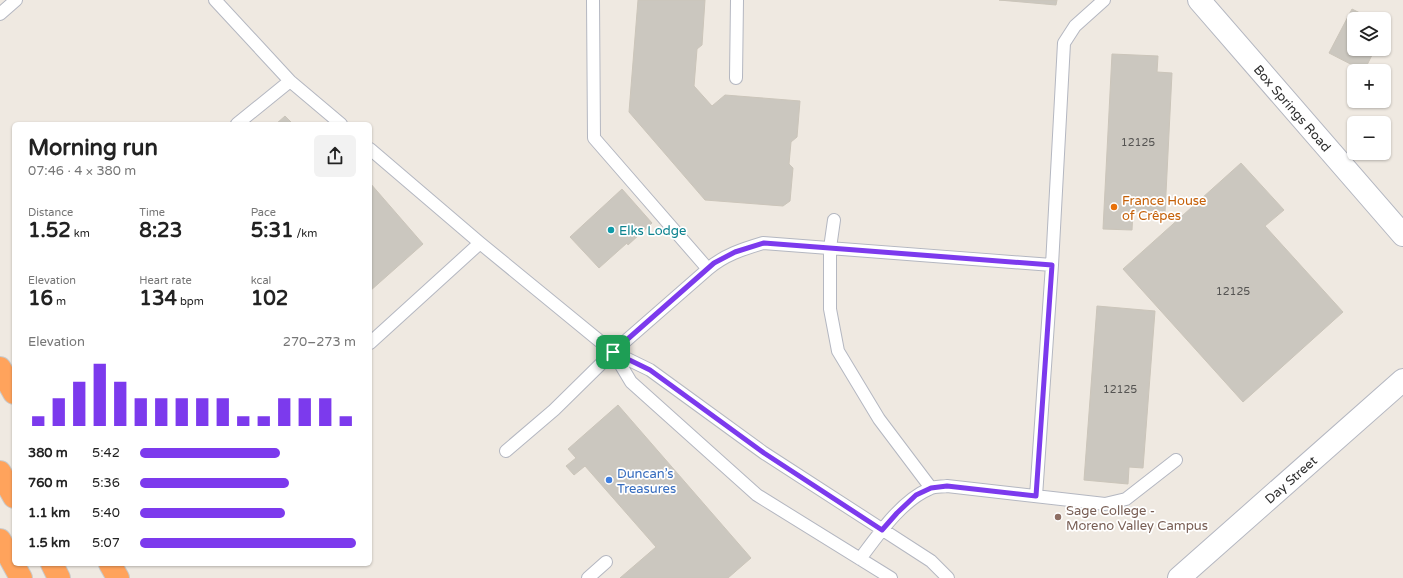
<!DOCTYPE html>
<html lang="en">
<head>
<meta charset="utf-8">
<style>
  :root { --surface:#fff; --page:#f2f2f2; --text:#222; --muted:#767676; --accent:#7c3aed }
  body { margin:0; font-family:"Varela Round",sans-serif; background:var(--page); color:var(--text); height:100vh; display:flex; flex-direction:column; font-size:15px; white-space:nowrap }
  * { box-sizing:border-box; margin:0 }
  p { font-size:13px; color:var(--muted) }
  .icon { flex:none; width:22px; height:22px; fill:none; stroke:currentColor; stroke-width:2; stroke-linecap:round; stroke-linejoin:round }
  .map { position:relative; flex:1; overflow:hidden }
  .side { position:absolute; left:12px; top:122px; width:360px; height:444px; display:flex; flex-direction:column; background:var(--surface); border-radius:6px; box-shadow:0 1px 3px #0004 }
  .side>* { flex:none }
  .controls { position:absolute; left:1347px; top:12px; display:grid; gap:8px }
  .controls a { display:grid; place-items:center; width:44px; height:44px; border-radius:6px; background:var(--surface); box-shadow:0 1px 3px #0004; font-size:20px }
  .pin { position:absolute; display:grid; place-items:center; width:34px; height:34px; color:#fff; margin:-17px; border-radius:8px; box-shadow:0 2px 6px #0006 }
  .round { display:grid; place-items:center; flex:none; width:42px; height:42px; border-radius:6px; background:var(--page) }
  .head { display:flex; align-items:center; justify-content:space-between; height:68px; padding:0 16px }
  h1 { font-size:22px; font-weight:700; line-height:30px }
  .figures { display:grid; grid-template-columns:repeat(3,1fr); gap:6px; height:68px; padding:4px 16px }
  .figures div { display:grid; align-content:center }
  .figures b { font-size:20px; font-weight:700 }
  .figures small { font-size:11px; font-weight:400 }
  .figures p { font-size:11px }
  .chart { height:112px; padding:8px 16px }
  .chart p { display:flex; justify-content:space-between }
  .chart svg { width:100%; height:72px; margin-top:4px; stroke:var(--accent); stroke-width:6 }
  ul { padding:0 16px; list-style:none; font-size:13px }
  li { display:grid; grid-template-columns:64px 48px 1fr; align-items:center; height:30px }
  li i { height:10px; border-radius:5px; background:var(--accent) }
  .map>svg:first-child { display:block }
</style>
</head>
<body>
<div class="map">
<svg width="1403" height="578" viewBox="0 0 1403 578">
  <rect width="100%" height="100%" fill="#efe9e1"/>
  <path fill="#cbc7bf" stroke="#cbc5ba" d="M638,0H705L702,45L697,49L694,86L712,106L725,95L800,101L797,137L791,142L789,164L793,168L790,201L783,206L705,200L629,112Z
    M999,0H1057L1056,5Z
    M1352,9L1372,19H1354V49H1375L1364,71L1329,53Z
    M1112,54L1158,56L1157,72L1172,73L1165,213L1133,211L1132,230L1103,229Z
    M285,116L293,124H276Z
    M1241,163L1284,210L1265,226L1343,312L1243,402L1123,269Z
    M370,183L423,244L370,291Z
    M622,189L652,223L628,245L627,243L599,268L570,237Z
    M1097,306L1155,311L1143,468L1129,467L1128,484L1084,480Z
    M618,405L751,558L728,578H620L656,547L585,466L574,475L566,466L576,458L568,449Z"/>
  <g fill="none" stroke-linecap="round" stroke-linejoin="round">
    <defs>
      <path id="service" d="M215,0L290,81L341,124
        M593,0L594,138L708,269
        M0,14L16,0
        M736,78L737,0
        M237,124L290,81
        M370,149L480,243L613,352L650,370L764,453L931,561L948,578
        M834,220L830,248V309L838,351L879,419L931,488
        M370,343L480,243
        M613,352L631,382L757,495L891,578
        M506,451L554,410L613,352L708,269C724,255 743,249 763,243L1052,265
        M1036,496L1052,265L1064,43L1075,26L1104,0
        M860,559C878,535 901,501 929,489C934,486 942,487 947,486L1105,504L1126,499L1176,460
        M588,578L606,562"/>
      <g id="secondary">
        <path id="s1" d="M1199,0L1403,235"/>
        <path id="s2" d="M1179,578L1403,380"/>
      </g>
      <path id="motorway" d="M0,368L14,393
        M0,472L14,497
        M0,540L21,578
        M52,564L59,578
        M110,564L118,578"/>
    </defs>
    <use href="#service" stroke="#b4b7c1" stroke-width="14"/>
    <use href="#secondary" stroke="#b4b7c1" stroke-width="24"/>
    <use href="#motorway" stroke="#c9c9c9" stroke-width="24"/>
    <use href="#service" stroke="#fff" stroke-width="12"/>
    <use href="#secondary" stroke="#fff" stroke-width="22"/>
    <use href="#motorway" stroke="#ffa35c" stroke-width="22"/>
  </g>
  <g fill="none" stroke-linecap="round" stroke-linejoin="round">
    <defs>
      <path id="route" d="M764,243L1052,265L1036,496L947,486L931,488L916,495L897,513L882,530L764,453L650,370L613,352L714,263L735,252Z"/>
    </defs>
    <use href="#route" stroke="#fff" stroke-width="8"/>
    <use href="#route" stroke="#7c3aed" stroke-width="5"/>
  </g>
  <circle fill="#e8710a" stroke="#fff" stroke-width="1.5" cx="1114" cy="207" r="4"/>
  <circle fill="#0f9aa8" stroke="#fff" stroke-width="1.5" cx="611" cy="230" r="4"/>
  <circle fill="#3f7fe0" stroke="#fff" stroke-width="1.5" cx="609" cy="480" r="4"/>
  <circle fill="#8d6e63" stroke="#fff" stroke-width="1.5" cx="1058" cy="517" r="4"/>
  <g text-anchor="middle" stroke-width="3.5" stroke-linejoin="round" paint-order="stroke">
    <g font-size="11" fill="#555452">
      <text x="1138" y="146">12125</text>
      <text x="1233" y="295">12125</text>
      <text x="1120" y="393">12125</text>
    </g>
    <g font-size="13" fill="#2e2e2e" stroke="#fff">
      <text dy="5" stroke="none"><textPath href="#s1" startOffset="143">Box Springs Road</textPath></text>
      <text dy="5" stroke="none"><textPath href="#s2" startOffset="149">Day Street</textPath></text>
    </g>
    <g font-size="13" fill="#c56008" stroke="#fff" text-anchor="start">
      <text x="1122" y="205">France House<tspan x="1122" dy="15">of Crêpes</tspan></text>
    </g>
    <g font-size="13" fill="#0d838f" stroke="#fff" text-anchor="start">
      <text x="619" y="235">Elks Lodge</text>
    </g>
    <g font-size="13" fill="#366cbe" stroke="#fff" text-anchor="start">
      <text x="617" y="478">Duncan’s<tspan x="617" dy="15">Treasures</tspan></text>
    </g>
    <g font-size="13" fill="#785e54" stroke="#fff" text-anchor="start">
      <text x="1066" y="515">Sage College -<tspan x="1066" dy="15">Moreno Valley Campus</tspan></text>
    </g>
  </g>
</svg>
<div class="controls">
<a><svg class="icon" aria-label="layers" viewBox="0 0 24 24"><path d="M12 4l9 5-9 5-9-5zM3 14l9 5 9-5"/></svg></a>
<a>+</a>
<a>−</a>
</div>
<div class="pin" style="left:613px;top:352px;background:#1e9e55"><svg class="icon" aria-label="arrive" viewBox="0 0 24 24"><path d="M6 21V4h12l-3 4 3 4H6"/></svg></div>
<section class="side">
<div class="head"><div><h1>Morning run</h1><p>07:46 · 4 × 380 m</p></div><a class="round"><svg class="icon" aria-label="share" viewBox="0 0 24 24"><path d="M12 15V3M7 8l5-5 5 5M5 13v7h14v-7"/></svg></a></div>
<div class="figures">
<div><p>Distance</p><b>1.52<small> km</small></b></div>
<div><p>Time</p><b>8:23</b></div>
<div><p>Pace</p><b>5:31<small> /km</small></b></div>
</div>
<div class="figures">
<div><p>Elevation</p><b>16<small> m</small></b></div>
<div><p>Heart rate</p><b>134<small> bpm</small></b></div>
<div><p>kcal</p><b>102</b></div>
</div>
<div class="chart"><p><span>Elevation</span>270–273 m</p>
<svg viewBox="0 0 160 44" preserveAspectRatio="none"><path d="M5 44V38M15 44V27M25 44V17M35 44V6M45 44V17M55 44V27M65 44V27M75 44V27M85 44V27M95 44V27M105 44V38M115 44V38M125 44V27M135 44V27M145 44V27M155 44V38"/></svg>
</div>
<ul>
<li><b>380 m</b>5:42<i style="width:65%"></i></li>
<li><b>760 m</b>5:36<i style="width:69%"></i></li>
<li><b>1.1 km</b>5:40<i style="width:67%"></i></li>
<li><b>1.5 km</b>5:07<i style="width:100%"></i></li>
</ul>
</section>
</div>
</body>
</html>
